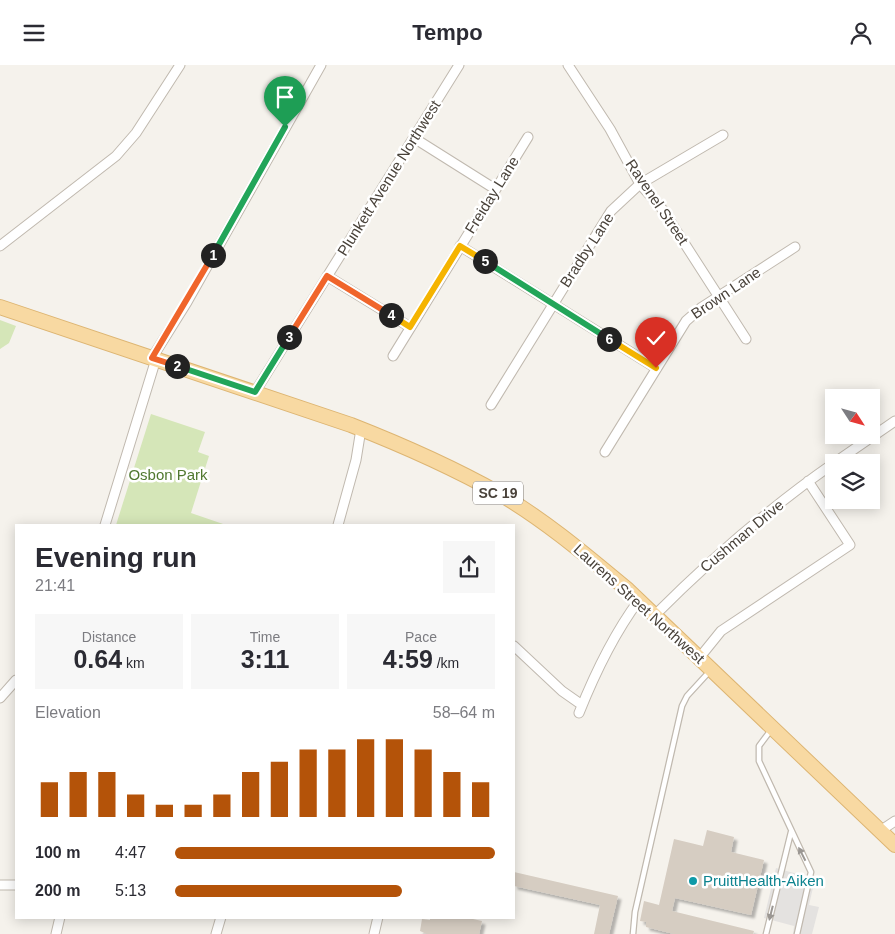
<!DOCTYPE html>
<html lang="en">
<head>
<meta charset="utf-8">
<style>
  :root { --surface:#fff; --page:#f7f7f7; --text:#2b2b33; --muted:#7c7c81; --accent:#b45309 }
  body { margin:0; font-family:Arial,sans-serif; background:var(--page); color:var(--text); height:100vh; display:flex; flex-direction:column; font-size:19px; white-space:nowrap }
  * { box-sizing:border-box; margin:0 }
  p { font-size:16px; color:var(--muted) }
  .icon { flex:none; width:28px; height:28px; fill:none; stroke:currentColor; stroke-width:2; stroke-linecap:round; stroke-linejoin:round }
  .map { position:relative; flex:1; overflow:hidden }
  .sheet { position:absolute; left:15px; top:459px; width:500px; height:395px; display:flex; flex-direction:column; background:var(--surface); border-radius:0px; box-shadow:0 2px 12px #0003 }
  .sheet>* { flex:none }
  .needle { width:32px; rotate:126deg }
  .tools { position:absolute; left:825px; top:324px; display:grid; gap:10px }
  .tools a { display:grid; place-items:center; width:55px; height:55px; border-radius:0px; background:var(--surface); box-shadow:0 2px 12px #0003; font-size:25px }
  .pin { position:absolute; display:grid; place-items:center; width:42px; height:42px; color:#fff; margin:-51px -21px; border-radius:50% 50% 50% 0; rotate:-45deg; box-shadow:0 0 5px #0007 }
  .pin .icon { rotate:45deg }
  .km { position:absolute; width:25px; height:25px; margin:-12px; border-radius:50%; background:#222; color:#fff; font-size:14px; line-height:25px; text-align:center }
  .round { display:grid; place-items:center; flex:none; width:52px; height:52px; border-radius:0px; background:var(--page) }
  .head { display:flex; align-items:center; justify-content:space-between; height:85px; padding:0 20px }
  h1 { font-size:28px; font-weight:700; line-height:38px }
  .stats { display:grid; grid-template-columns:repeat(3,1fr); gap:8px; height:85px; padding:5px 20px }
  .stats div { display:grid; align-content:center; border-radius:0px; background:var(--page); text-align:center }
  .stats b { font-size:25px; font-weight:700 }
  .stats small { font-size:14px; font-weight:400 }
  .stats p { font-size:14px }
  .chart { height:140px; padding:10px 20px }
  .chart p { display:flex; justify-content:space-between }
  .chart svg { width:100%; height:90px; margin-top:5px; stroke:var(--accent); stroke-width:6 }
  ul { padding:0 20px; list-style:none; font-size:16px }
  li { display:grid; grid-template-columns:80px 60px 1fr; align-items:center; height:38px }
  li i { height:12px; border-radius:6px; background:var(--accent) }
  header { display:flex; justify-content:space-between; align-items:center; height:65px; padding:0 20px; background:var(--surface); font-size:22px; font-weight:700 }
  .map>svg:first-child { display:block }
</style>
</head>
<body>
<header><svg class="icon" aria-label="menu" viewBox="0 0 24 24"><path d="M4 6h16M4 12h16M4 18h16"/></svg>Tempo<svg class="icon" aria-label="person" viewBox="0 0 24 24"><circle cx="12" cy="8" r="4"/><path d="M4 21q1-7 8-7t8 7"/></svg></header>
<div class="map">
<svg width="895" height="869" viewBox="0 0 895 869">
  <defs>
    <filter id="shadow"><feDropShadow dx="3.5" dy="3.5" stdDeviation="1" flood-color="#0004"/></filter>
  </defs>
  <rect width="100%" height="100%" fill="#f5f2ec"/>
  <path fill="#d5e6b8" d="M0,255L16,261L9,278L0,284Z
    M151,349L205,367L198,387L209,391L191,448L226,460H116Z"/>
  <path fill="#e4e2e0" d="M776,803L815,814L809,840L819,842L812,869H793L794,861L764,853Z"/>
  <path fill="#d6cdc2" filter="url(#shadow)" d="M707,765L734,772L731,787L764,795L751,850L675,833L672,846L754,866L753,869H674L646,862V857L640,856L644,836L659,840L674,774L703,781Z
    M514,807L618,831L609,869H594L600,840L514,821Z
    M430,852H464L482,856L479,869H427L420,866L422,854L430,855Z"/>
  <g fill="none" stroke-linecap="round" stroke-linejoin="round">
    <defs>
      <path id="service" d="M771,665L759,681V696L811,807L797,869
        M633,869L635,847L682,641L687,631L709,607
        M766,869L791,767"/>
      <path id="minor" d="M568,0L610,64L640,119L663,145L746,274
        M414,73L495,124
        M0,181L116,91L136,68L180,0
        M460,181L656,303
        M327,211L410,262
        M393,291L528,72
        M152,293L187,237L321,0
        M255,327L459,0
        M491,340L611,146L640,119L723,70
        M605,387L686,256L702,242L795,182
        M834,398L895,356
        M105,460L156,294
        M338,460L356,395L361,364
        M655,550C711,494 769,443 834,398
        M514,581L562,626L582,640
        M700,592L721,566L850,480L808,416
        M0,633L16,615
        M579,648C595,608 613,570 639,535
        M880,766L895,756
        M0,820H16
        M56,869L60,852
        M216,869L221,852
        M374,869L378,852"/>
      <path id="primary" d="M0,242L351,360C402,380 452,402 500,429C546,456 587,491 628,525L895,780"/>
    </defs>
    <use href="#service" stroke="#c0b9af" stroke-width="7"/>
    <use href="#minor" stroke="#c0b9af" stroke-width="11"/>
    <use href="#primary" stroke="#ddb572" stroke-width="16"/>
    <use href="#service" stroke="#fff" stroke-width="4.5"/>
    <use href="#minor" stroke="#fff" stroke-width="9"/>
    <use href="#primary" stroke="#f8d9a2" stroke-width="14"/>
  </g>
  <defs><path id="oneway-solid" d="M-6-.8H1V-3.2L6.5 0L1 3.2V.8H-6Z" transform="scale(1.25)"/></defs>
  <g fill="#9b9793">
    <use href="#oneway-solid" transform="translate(802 789) rotate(-117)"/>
    <use href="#oneway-solid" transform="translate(771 848) rotate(104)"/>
  </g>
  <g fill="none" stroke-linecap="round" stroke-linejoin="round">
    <defs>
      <path id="split-1" d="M213,190L285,62"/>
      <path id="split-2" d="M177,301L152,293L213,190"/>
      <path id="split-3" d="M177,301L255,327L289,272"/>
      <path id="split-4" d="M289,272L327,211L391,250"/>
      <path id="split-5" d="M391,250L410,262L460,181L485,196"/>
      <path id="split-6" d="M485,196L609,274"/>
      <path id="split-7" d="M609,274L656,303"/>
    </defs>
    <use href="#split-1" stroke="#fff" stroke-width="10"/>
    <use href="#split-2" stroke="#fff" stroke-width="10"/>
    <use href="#split-3" stroke="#fff" stroke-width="10"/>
    <use href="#split-4" stroke="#fff" stroke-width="10"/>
    <use href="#split-5" stroke="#fff" stroke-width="10"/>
    <use href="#split-6" stroke="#fff" stroke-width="10"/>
    <use href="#split-7" stroke="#fff" stroke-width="10"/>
    <use href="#split-1" stroke="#22a559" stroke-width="6"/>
    <use href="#split-2" stroke="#f0652b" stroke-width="6"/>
    <use href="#split-3" stroke="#22a559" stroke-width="6"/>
    <use href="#split-4" stroke="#f0652b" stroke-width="6"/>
    <use href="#split-5" stroke="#f5b400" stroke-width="6"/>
    <use href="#split-6" stroke="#22a559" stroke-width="6"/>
    <use href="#split-7" stroke="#f5b400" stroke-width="6"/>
  </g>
  <circle fill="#0f9aa8" stroke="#fff" stroke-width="2" cx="693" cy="816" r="5"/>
  <g text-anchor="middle" stroke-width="5" stroke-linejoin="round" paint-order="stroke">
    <rect fill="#fff" stroke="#807b75" stroke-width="1" x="473" y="416.5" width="50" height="23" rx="4"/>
    <g font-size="14" font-weight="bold" fill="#49423a">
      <text x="498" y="433">SC 19</text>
    </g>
    <g font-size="15" fill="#49423a" stroke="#fff">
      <text transform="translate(389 113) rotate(-58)" y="5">Plunkett Avenue Northwest</text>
      <text transform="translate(492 130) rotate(-58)" y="5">Freiday Lane</text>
      <text transform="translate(657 137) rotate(56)" y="5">Ravenel Street</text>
      <text transform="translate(587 185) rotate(-57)" y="5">Bradby Lane</text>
      <text transform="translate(726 228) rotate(-34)" y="5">Brown Lane</text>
      <text transform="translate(742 471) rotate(-40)" y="5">Cushman Drive</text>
      <text transform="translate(639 539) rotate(42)" y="5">Laurens Street Northwest</text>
    </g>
    <g font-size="15" fill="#50782f" stroke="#fff">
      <text x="168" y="415">Osbon Park</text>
    </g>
    <g font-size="15" fill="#0d838f" stroke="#fff" text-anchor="start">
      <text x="703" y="821">PruittHealth-Aiken</text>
    </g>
  </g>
</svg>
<div class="tools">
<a><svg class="needle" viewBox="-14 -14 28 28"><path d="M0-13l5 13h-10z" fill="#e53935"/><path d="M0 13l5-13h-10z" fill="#7c7c81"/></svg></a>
<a><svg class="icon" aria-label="layers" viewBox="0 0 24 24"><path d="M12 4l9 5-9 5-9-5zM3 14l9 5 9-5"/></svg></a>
</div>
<div class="pin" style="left:285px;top:62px;background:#1e9e55"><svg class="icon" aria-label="arrive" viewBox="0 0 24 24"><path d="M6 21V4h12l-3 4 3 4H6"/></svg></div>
<div class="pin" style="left:656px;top:303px;background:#d93025"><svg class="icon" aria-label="check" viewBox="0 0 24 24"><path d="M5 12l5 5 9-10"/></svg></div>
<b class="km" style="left:213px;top:190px">1</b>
<b class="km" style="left:177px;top:301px">2</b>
<b class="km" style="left:289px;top:272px">3</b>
<b class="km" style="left:391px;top:250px">4</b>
<b class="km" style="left:485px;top:196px">5</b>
<b class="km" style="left:609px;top:274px">6</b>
<section class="sheet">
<div class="head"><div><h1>Evening run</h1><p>21:41</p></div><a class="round"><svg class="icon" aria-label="share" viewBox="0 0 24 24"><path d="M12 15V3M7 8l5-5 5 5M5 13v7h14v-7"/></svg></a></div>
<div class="stats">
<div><p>Distance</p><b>0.64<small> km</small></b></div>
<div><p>Time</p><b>3:11</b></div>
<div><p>Pace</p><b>4:59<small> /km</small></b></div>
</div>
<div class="chart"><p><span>Elevation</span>58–64 m</p>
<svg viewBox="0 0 160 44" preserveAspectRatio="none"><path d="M5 44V27M15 44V22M25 44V22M35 44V33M45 44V38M55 44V38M65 44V33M75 44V22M85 44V17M95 44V11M105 44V11M115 44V6M125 44V6M135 44V11M145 44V22M155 44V27"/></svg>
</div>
<ul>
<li><b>100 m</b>4:47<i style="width:100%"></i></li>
<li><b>200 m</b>5:13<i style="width:71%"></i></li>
</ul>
</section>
</div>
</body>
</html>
